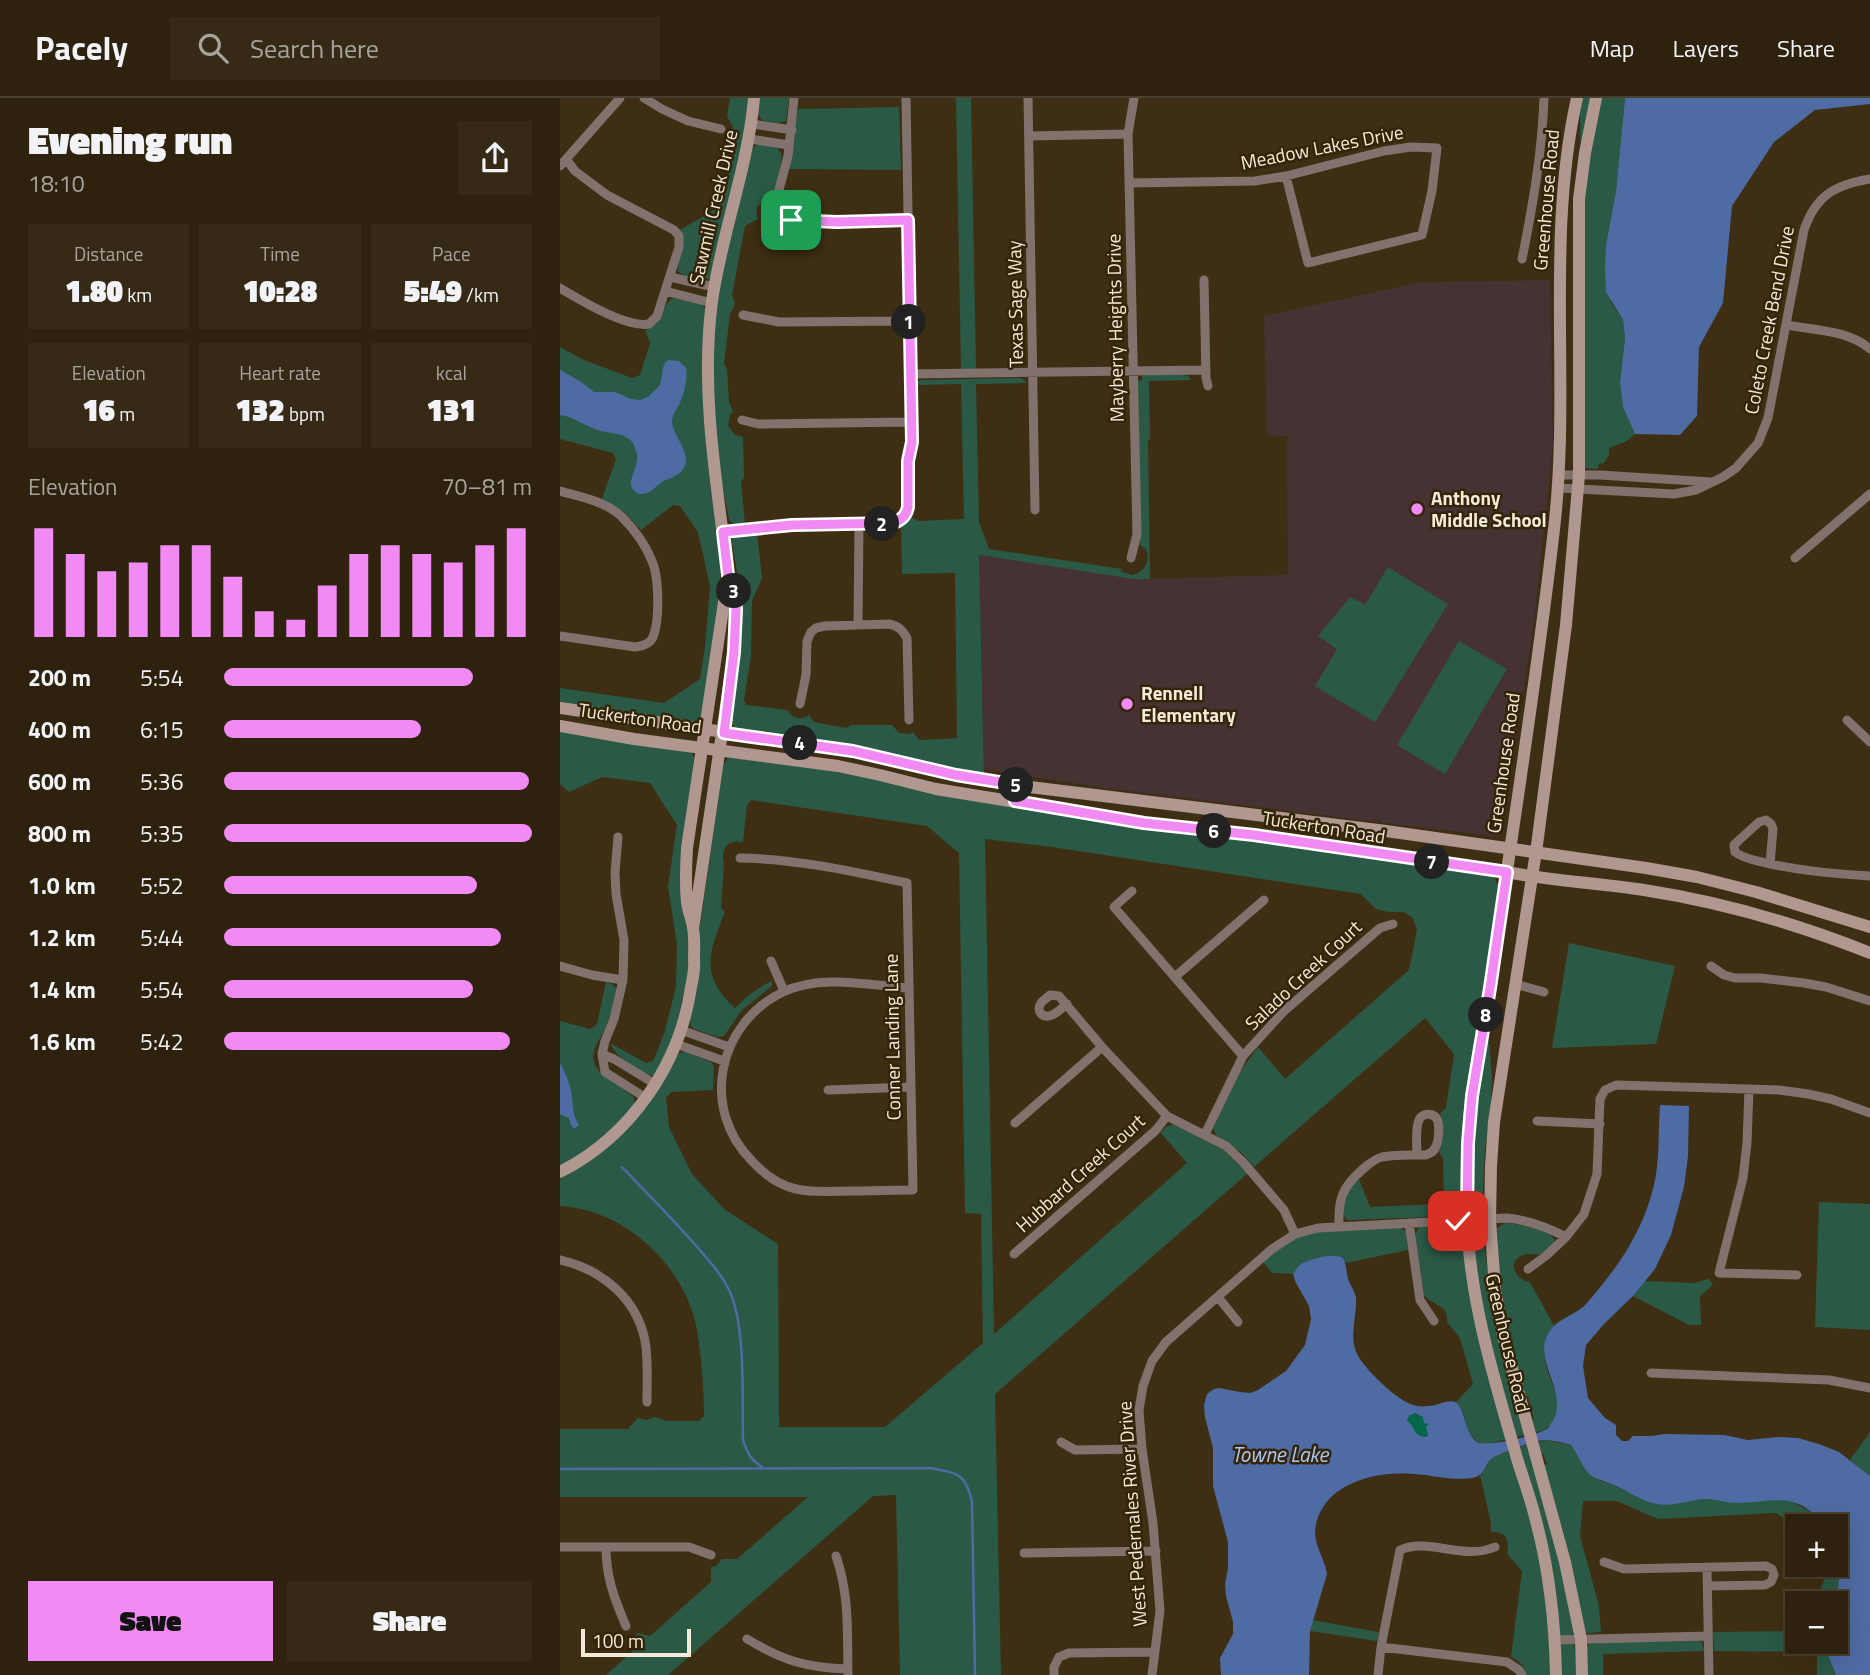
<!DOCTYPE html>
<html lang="en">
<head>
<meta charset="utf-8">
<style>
  :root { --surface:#2e220e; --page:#362a17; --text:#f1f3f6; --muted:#a7a49e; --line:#493f2e; --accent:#f28af3 }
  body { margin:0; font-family:"Titillium Web",sans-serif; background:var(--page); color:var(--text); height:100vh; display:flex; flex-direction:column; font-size:26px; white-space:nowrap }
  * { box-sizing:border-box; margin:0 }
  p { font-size:23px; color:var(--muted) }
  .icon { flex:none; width:38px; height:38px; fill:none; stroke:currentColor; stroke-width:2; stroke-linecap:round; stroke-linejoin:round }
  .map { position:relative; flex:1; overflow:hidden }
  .panel { display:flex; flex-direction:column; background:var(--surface); width:560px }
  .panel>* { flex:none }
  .controls { position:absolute; left:1225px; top:1416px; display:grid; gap:14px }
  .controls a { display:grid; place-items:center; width:63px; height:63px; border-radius:0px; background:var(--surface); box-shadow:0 7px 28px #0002,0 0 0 2px var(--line); font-size:35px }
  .scale { position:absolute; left:21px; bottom:18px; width:110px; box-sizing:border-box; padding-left:7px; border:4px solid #f4eada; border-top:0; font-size:19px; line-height:24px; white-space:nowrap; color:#f4eada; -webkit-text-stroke:5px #342408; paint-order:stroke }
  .pin { position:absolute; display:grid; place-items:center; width:60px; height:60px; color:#fff; margin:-30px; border-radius:14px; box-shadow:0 4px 10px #0006 }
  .km { position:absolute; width:35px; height:35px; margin:-18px; border-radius:50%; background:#222; color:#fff; font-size:19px; line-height:35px; text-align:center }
  .round { display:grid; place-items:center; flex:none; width:74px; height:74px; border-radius:0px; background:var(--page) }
  .head { display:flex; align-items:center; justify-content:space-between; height:119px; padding:0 28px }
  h1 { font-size:38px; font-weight:800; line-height:52px }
  .figures { display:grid; grid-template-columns:repeat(3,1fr); gap:10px; height:119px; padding:7px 28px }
  .figures div { display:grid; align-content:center; border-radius:0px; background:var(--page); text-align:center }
  .figures b { font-size:30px; font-weight:800 }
  .figures small { font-size:19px; font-weight:400 }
  .figures p { font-size:19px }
  .chart { height:196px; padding:14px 28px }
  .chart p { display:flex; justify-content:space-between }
  .chart svg { width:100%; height:126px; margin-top:7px; stroke:var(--accent); stroke-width:6 }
  .action { display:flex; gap:14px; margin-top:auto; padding:14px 28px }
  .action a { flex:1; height:80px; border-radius:0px; background:var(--accent); color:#111; font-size:28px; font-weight:800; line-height:80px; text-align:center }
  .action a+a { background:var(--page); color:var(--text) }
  ul { padding:0 28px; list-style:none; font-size:23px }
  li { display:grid; grid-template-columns:112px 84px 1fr; align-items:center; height:52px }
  li i { height:18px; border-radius:9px; background:var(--accent) }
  header { display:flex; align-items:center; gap:42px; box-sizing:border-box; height:98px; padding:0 35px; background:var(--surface); border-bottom:2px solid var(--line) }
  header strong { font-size:33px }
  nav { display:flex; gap:38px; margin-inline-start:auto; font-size:24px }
  .search { width:490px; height:63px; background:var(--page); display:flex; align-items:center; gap:18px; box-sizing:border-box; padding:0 24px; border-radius:0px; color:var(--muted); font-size:26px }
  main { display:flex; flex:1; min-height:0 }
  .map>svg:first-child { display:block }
</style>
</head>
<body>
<header>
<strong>Pacely</strong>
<div class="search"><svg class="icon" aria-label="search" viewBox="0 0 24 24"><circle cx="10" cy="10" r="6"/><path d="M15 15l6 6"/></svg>Search here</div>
<nav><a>Map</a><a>Layers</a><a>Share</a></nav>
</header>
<main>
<section class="panel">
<div class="head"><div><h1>Evening run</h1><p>18:10</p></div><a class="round"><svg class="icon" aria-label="share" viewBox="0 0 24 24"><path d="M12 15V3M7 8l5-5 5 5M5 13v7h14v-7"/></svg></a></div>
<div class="figures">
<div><p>Distance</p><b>1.80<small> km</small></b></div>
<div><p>Time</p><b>10:28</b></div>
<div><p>Pace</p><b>5:49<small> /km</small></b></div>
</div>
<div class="figures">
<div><p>Elevation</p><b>16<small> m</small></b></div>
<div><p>Heart rate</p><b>132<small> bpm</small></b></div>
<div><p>kcal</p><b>131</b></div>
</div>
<div class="chart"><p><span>Elevation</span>70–81 m</p>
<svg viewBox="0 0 160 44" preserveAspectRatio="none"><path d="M5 44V6M15 44V15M25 44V21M35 44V18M45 44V12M55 44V12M65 44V23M75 44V35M85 44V38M95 44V26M105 44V15M115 44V12M125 44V15M135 44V18M145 44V12M155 44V6"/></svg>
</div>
<ul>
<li><b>200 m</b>5:54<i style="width:81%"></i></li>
<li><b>400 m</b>6:15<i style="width:64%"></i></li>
<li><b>600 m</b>5:36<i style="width:99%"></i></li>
<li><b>800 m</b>5:35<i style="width:100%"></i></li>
<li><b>1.0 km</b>5:52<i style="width:82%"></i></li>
<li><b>1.2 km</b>5:44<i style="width:90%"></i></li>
<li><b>1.4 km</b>5:54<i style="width:81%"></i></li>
<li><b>1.6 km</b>5:42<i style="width:93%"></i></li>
</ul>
<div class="action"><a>Save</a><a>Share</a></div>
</section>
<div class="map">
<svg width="1310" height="1577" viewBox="0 0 1310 1577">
  <rect width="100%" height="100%" fill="#3e2e13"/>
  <path fill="#473233" d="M990,182L993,346L974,526L939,739L545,690L424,671L419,457L573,481L728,477L727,338L707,337L704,218L862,184Z"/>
  <path fill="#2a5a46" d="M170,0H188L185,39L150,180C141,184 125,180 118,173L120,132L154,112L160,91L165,88L176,47L169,40L173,29L167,18Z
    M198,0H229L226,23L218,25L203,23L197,15Z
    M396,0H411L416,271L401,272Z
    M1022,0H1065L1056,93L1046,147L1051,204L1063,222L1065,240L1060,285L1063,308L1075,336L1067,343L1049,350V357L1044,365L1039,366L1038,371L1025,370L1020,16Z
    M339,9L341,72L229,71L238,11Z
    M201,46L217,49L222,57C220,68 219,85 213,95C207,107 192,102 198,121L185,128L172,197L175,206L170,216L164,266L167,271L169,304L173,313L170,317L168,328L175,337L183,339L184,380L181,383L185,426C178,426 173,428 169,421L156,356L153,319L154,240L158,196L165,159L192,52L194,48Z
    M113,200L141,206L145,210L143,314L151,395L159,442L161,494L141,620L132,625L0,605V590L104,605L140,581L145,548L150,488L138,434L120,408L113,407L81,432L64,414L42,401L56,361L53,355L0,341V249L24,262L72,280L80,277L90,245L85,232C105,225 99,209 113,200Z
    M587,277H624L628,278L631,282L589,283L590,342H588L590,481H573L419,457L424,678L174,630L170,620L180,508L179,486L172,444L173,440L179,436L197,434L202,480L192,503L191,558L184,602L186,607L227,612C232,620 240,623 249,617L254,624L286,630L291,627H332L339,635L349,636L353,634L359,642L397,640L395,475L342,476L341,427L350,419L359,423L404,421L401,286L355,287L356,284L361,282L461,280L467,285L416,286L419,424L429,451L562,471L560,473L572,477C585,474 591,463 586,451L580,447L578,283L582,282V278Z
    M828,469L888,506L815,624L755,588L777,551L758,538L790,499L805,507Z
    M899,543L947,571L885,676L837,647Z
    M0,633L131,654L135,660L122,795L129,845L128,876L114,939L94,978C81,976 53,957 50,945L86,965L93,963L104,936L116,889L117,847L108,788L117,727L90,685L42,679L9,694L0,686Z
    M169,659L281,674L663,737L930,778L935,780L936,785H939L928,933L932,978L931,1006L925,1052L922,1111H917L918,1114L895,1118L790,1122L786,1121L782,1115L785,1096L798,1079L810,1109L880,1106L884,1101L883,1060L877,1051C882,1039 885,1027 880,1015L886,1010L894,956L865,920L694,1069L682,1055L656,1037L653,1030L681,972L698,949L725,981L849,872L857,832L853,820L844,814H828L816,811L801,796L492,749L425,741L434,1236L627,1065L600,1034L606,1029L614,1026L663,1052L688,1075L435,1296L441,1577H340L336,1397L313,1398L108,1577H46L72,1554L70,1542L74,1540L78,1535L90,1538L151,1484V1469L156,1468L162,1461H177L248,1399H0V1331H68L78,1320L87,1322L95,1319L107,1323H139L144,1318C144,1291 141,1253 136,1227C123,1166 63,1111 0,1108V1081L26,1065L119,955L126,954L151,964L154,969L153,992L111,994L106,1000L109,1029L132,1076L164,1111L218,1146L219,1329H325L423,1245L421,1116L405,1115L399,755L367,728L191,702L187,707L183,744C168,741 160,751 164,765L161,810L165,814C149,854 139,877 175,910C187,898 198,889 212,883V888L182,912L164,938L157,939L134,931L131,928L130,921L139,868L140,829L163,667Z
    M1009,845L1115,868L1096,946L992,950Z
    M46,884L52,886L57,891L53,908L46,929L35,949L33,958L35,967L39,973L74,999L75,1007L42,1041L0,1069V923L30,931L37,926Z
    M1259,1104L1310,1106V1232L1255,1229Z
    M945,1125C958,1126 1020,1135 983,1155C976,1158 968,1154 961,1158C947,1166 956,1182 970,1184L994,1228C987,1238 984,1248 985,1261C987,1285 1015,1314 982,1333L923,1347C901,1335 910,1319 896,1304L913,1286L900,1240L887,1224C889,1206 872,1208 864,1197L855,1137L859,1129L897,1127L920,1133L923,1139L931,1195L963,1325L974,1321L968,1298H964L951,1250L939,1175L937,1130Z
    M840,1129L846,1134L848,1152L786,1165L783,1160L737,1170L733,1176L712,1175L703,1164C714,1154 726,1144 740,1138C771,1127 808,1130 840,1129Z
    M1149,1181L1153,1187L1140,1198L1141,1227H1129L1073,1198L1085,1183L1134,1185Z
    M1310,1334V1378L1290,1362Z
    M986,1342L1011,1347L1028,1375L1040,1383L1050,1385L1095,1406L1143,1401L1160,1402L1175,1405L1217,1401L1231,1403L1255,1416L1265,1428L1237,1429L1216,1415L1098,1421L1057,1403H1023L1020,1438L1039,1508L1041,1534L1027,1535L1023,1531L1010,1460L984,1367L987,1366L983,1356L972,1359L994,1433L1013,1531L1017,1577H966C964,1567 960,1563 951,1559L962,1473L947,1456C950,1442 946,1433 931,1434V1425L920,1377C925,1372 927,1366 930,1362C940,1352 972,1346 986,1342Z
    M1276,1449C1279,1470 1282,1486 1274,1505H1255L1266,1478L1263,1467L1276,1466Z
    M752,1522L819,1534L817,1543L750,1533Z
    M1237,1533V1544H1263L1276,1577H1257V1554L1154,1553L1153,1534Z
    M1138,1543L1142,1544L1144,1553L1043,1556V1577H1025L1024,1552L1029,1546L1054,1544Z"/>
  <path fill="#046749" d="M856,1315L863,1319L869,1326L868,1337L866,1339C854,1337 854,1330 847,1323L848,1318Z"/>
  <path fill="#4e6ba3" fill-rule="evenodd" d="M1065,0H1310V6L1255,12L1214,44L1172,108L1163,205L1139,249L1137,318L1120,337L1075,336L1063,309L1060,285L1065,240L1063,222L1046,194L1045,172L1046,147L1056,93Z
    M108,262L119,263L126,270C128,282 124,295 119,307C116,312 113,316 112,322C111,338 140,362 117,377C112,380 107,381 102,384C93,390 90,397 79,396C58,385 86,370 74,348C73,344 71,342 67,340C60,335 49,335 41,333C26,329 15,319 0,317V272L20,283L34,294H55L71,301L80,302L88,299L100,287L103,270L105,265Z
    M0,965C5,975 9,982 11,993C14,1007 11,1014 19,1027L14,1031L11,1027L9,1020L0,1016Z
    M1100,1007L1129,1008L1128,1058L1124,1089L1111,1137L1095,1171L1073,1198L1044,1226L1026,1247L1023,1268L1028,1300L1045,1320L1056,1327V1337L1062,1343H1068L1073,1338H1092L1104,1336L1164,1337L1188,1342L1218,1339L1238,1340L1259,1346L1279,1354L1310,1378V1577H1276L1263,1544H1276V1505H1274C1284,1481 1276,1454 1276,1428H1265C1236,1392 1216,1404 1177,1405C1166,1405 1156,1401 1144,1401C1128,1402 1113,1409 1096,1406C1081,1403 1067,1392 1052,1386C1044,1383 1034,1381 1028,1375C1023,1369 1016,1354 1011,1347C1006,1345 990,1342 985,1342C976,1342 936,1356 930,1362C924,1369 924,1378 912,1380C892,1383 873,1377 854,1376C827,1374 799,1378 777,1394C764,1404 755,1419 755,1436C756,1450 765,1462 767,1476L750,1533L749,1577H661L660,1560L673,1536V1524L666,1498L665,1486L668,1470V1444L653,1388V1350L645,1319L644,1307L647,1296L654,1291L659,1290L680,1294L690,1295L698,1292L726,1273L745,1247L751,1221L749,1208L735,1183L733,1176C736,1172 737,1169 741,1166C751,1161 773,1154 783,1160C787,1167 786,1174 788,1181C790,1187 795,1193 796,1200C797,1220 788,1239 798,1258C807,1273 833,1298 848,1305C854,1308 862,1309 869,1308C877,1308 887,1301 895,1304C905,1308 904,1335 917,1344C925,1350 980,1337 988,1330C990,1328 992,1323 994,1321C1008,1290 968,1259 992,1230C1001,1219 1018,1216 1027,1205C1058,1169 1083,1134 1094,1087C1100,1062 1098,1033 1100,1007ZM855,1315L863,1319L864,1325L869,1326L866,1329L868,1337L866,1339C851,1337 856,1328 847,1323L849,1318Z"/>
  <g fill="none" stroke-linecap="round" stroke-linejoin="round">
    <path stroke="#4e6ba3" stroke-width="2.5" d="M62,1069C88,1096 114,1122 139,1151C150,1164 163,1178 170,1194C186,1230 182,1301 183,1342C187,1355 191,1362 202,1369
      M0,1371L370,1370C398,1375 406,1376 412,1404L415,1577"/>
    <path stroke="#82726d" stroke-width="9" d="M84,0L102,11L128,23L161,31
      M234,0L228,58L212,118C250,129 309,124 348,122
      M468,0L475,412
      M192,26L232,32
      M469,38L568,36
      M190,41L229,47
      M0,68L60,0
      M569,85L695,83L726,78L824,53L851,49L877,50L872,93L862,137L748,165L726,78
      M962,161C973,106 982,55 984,0
      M110,179L154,189
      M644,182L646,280L648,288
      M0,190C20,202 66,230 89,226L97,218L119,149V138L114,132L47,97L15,73L6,61
      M105,193L152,205
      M183,217L219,224L349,223
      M1226,227C1253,232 1289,232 1310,251
      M350,276L646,272
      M182,322L198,326L350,324
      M1000,377H1040L1151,384
      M999,390L1114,396L1136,392L1163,379L1176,370L1198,345L1208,320L1244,132C1256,97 1275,87 1310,81
      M0,393C21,399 44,403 61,418C74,431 85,445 92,463C99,479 100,522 93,539C90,546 83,548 75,549L0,538
      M163,434L232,427L330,426C340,425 346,418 348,409V363L352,344L346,0
      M571,460L577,436L568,36L574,0
      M1235,460L1310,396
      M298,527L299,426
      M240,606L246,577L247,543L251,534L256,530L265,528L329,526C339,528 342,532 347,540L349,622
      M1287,622L1310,644
      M58,739L55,775L56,796L64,842L63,882L54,921L45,943L42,956L45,974L86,1000
      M180,760C237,761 291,773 347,785L353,1092C332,1092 310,1093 289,1093C272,1093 253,1095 236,1091C219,1087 203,1075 192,1063C140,1011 157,926 223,894C260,876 308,887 348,890
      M1210,766L1213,731L1211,726L1206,722L1199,724L1177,744L1174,747L1175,754C1184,761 1195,762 1206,765C1241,773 1274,776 1310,778
      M572,793L554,809L683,958
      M211,863L224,893
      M0,868L32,877L63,882
      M1151,868L1164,877L1175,880H1201L1244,885L1266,889L1310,903
      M616,878L704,802
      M955,886L984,894
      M507,906C502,910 497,915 492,917C484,921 475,914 481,905C483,902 487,900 490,897L499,898L542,949L607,1018L666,1048L683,1064L724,1112L735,1136
      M121,932L169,949
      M116,946L164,963
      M42,956L54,961L95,986
      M1189,991L1187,1045L1183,1080L1159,1175L1237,1177
      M268,992L351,989
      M977,1023L1040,1026
      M455,1025L542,949
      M645,1036L683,958L724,913L820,830L833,826
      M849,1125L860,1202L874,1223
      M779,1128C778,1101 782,1089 803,1071C809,1066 814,1061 822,1059C836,1056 852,1057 866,1057C871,1054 873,1055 875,1050C879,1044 880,1027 877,1021C873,1014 862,1015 859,1022C855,1031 857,1047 857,1057
      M454,1156L595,1033L607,1018
      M0,1162C44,1172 80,1203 86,1249C88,1267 87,1286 87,1304
      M968,1171L987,1157L1006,1139L1024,1116L1037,1076L1040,1001L1045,992L1056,987L1219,992L1248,996L1271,1001L1310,1015
      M658,1199L678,1224
      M1091,1275L1269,1282L1310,1290
      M501,1344L515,1352L582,1351
      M0,1449H129L151,1457
      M46,1449C46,1479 54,1500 66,1528
      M464,1455L596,1453
      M276,1458C290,1499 287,1535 288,1577
      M1044,1464L1064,1471L1206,1468L1212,1471L1214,1477L1211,1484L1205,1487L1148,1488
      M1147,1469L1149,1577
      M187,1541C222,1562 246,1570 288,1571
      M995,1542L1148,1538
      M821,1549L947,1564L959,1572L962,1577
      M494,1577V1569L499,1559L509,1555L595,1554
      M592,1577L600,1513L593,1425L582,1351L579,1312L583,1288L592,1263L606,1244L712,1151L735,1136L758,1130L947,1120C969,1122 987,1129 1006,1139
      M818,1577L821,1549L840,1452C869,1439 903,1463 935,1449"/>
    <path stroke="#b0978f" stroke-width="12" d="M0,610L293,653L396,677L470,689L826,733L1086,770L1137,779L1196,794L1310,829
      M0,628L74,641L278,668L320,677L376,691L584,725L694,737L947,774C992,783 1038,785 1084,792C1161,804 1238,826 1310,855
      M133,831L174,554L175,496L168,477C157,386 140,295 152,203C162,134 188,69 194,0
      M0,1074C71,1038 120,966 131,889C133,880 135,871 134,862C134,852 135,840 133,830C132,821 128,813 127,804C125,786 126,768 127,750L168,478
      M996,1577C995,1524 989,1470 975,1419C970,1398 962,1378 956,1357C934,1280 910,1203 907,1123C906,1081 906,1036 912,995C918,955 927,916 932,876C953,728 977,580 994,431C1011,288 985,142 1017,0
      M1022,1577L1021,1541L1005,1464L943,1238L935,1190L930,1122L931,1068L934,1024L977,747L1006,527L1019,377V101L1025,55L1036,0"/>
  </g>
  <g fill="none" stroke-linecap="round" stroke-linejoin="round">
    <defs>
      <path id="route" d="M231,122L277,124L348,122L352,344L348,363V409C346,418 342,421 334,425L232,427L163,434L168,477L175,496L176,512L174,554L164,635L293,653L396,677L458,687L455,703L584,725L694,737L947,774L930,890L912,998L908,1045L907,1122L898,1123"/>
    </defs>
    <use href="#route" stroke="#fff" stroke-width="14"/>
    <use href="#route" stroke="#f28af3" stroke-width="9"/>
  </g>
  <g fill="#f28af3" stroke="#342408" stroke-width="2.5">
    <circle cx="857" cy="411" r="7"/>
    <circle cx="567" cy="606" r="7"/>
  </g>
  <g text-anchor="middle" stroke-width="5" stroke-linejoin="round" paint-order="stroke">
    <g font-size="19" fill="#f4eada" stroke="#342408">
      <text transform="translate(762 49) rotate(-11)" y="7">Meadow Lakes Drive</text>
      <text transform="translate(986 102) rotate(-85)" y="7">Greenhouse Road</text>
      <text transform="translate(153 109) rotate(-77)" y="7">Sawmill Creek Drive</text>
      <text transform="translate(455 206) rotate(-91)" y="7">Texas Sage Way</text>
      <text transform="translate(1209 222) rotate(-79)" y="7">Coleto Creek Bend Drive</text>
      <text transform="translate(555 230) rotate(-91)" y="7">Mayberry Heights Drive</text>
      <text transform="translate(80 620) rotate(8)" y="7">Tuckerton Road</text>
      <text transform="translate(943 665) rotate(-82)" y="7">Greenhouse Road</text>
      <text transform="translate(764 729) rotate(9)" y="7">Tuckerton Road</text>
      <text transform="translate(743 877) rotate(-43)" y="7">Salado Creek Court</text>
      <text transform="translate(332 939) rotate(-91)" y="7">Conner Landing Lane</text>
      <text transform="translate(520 1075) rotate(-42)" y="7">Hubbard Creek Court</text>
      <text transform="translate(948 1245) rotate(77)" y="7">Greenhouse Road</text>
      <text transform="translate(572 1416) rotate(-94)" y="7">West Pedernales River Drive</text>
    </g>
    <g font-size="19" font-weight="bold" fill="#f4eada" stroke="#342408" text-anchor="start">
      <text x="871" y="407">Anthony<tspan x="871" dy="22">Middle School</tspan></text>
      <text x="581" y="602">Rennell<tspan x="581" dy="22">Elementary</tspan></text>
    </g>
    <g font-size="21" font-style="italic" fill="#acc6f7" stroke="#342408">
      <text x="720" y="1364">Towne Lake</text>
    </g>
  </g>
</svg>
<div class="controls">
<a>+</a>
<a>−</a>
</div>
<div class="scale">100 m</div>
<div class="pin" style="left:231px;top:122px;background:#1e9e55"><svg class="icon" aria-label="arrive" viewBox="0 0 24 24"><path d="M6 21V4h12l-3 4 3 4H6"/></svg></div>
<div class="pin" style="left:898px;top:1123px;background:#d93025"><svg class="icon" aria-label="check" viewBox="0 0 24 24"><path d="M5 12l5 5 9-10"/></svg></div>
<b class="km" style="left:349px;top:224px">1</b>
<b class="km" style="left:322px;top:426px">2</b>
<b class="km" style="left:174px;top:493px">3</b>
<b class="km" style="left:240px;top:645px">4</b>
<b class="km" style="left:456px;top:687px">5</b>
<b class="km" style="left:654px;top:733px">6</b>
<b class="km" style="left:872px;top:764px">7</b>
<b class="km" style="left:926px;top:917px">8</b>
</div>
</main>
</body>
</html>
